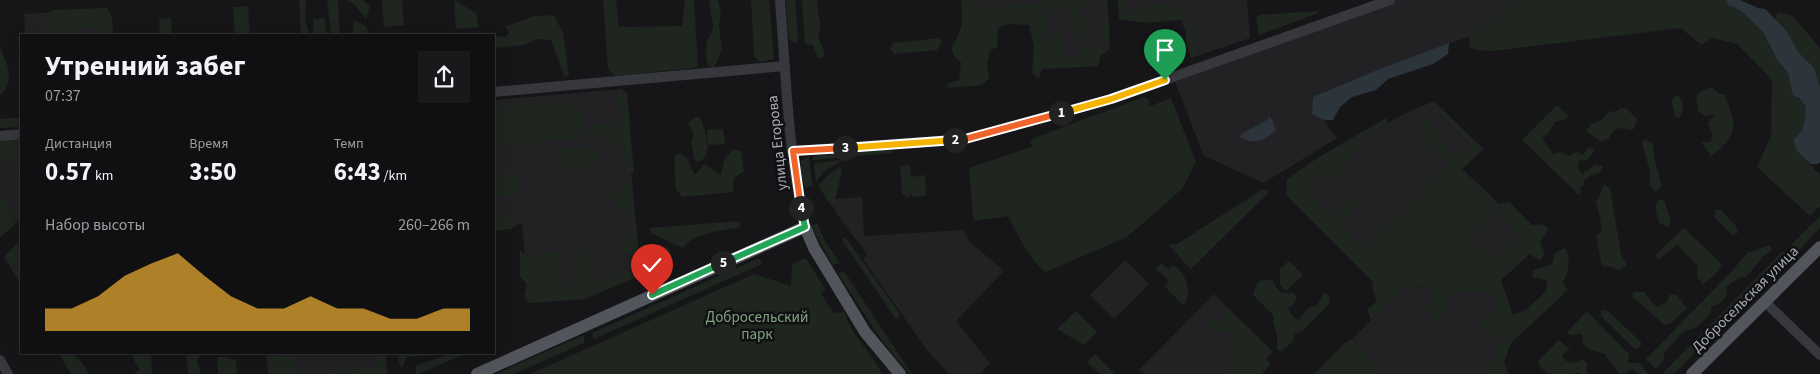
<!DOCTYPE html>
<html lang="ru">
<head>
<meta charset="utf-8">
<style>
  :root { --surface:#101012; --page:#19191b; --text:#f1f3f6; --muted:#9c9d9f; --line:#303032; --accent:#f2b134 }
  body { margin:0; font-family:"Source Sans 3",sans-serif; background:var(--page); color:var(--text); height:100vh; display:flex; flex-direction:column; font-size:19px; white-space:nowrap }
  * { box-sizing:border-box; margin:0 }
  p { font-size:16px; color:var(--muted) }
  .icon { flex:none; width:28px; height:28px; fill:none; stroke:currentColor; stroke-width:2; stroke-linecap:round; stroke-linejoin:round }
  .map { position:relative; flex:1; overflow:hidden }
  .drawer { position:absolute; left:20px; top:34px; width:475px; height:320px; display:flex; flex-direction:column; background:var(--surface); border-radius:0px; box-shadow:0 5px 20px #0002,0 0 0 1px var(--line) }
  .drawer>* { flex:none }
  .pin { position:absolute; display:grid; place-items:center; width:42px; height:42px; color:#fff; margin:-51px -21px; border-radius:50% 50% 50% 0; rotate:-45deg; box-shadow:0 0 5px #0007 }
  .pin .icon { rotate:45deg }
  .km { position:absolute; width:25px; height:25px; margin:-12px; border-radius:50%; background:#222; color:#fff; font-size:14px; line-height:25px; text-align:center }
  .round { display:grid; place-items:center; flex:none; width:52px; height:52px; border-radius:0px; background:var(--page) }
  .summary { display:flex; align-items:center; justify-content:space-between; height:85px; padding:0 25px }
  h1 { font-size:28px; font-weight:700; line-height:38px }
  .figures { display:grid; grid-template-columns:repeat(3,1fr); gap:8px; height:85px; padding:5px 25px }
  .figures div { display:grid; align-content:center }
  .figures b { font-size:25px; font-weight:700 }
  .figures small { font-size:14px; font-weight:400 }
  .figures p { font-size:14px }
  .chart { height:140px; padding:10px 25px }
  .chart p { display:flex; justify-content:space-between }
  .chart svg { width:100%; height:90px; margin-top:5px; fill:var(--accent); opacity:.7 }
  .map>svg:first-child { display:block }
</style>
</head>
<body>
<div class="map">
<svg width="1820" height="374" viewBox="0 0 1820 374">
  <rect width="100%" height="100%" fill="#161618"/>
  <path fill="#222225" d="M969,0H1107L1110,49L1100,56L1098,66L1039,69L1034,17L970,21Z
    M1118,0H1247L1250,38L1191,58L1183,14L1119,19Z
    M1397,0H1569L1377,70L1313,97L1312,114L1324,120L1337,138L1264,183L1204,156L1175,82Z
    M103,9L105,35H25L24,14Z
    M623,89L641,275L585,299L529,303L522,224L494,225V100Z
    M1434,101L1483,149L1462,169L1535,238L1500,275L1378,280L1290,191L1317,162L1404,114Z
    M21,142V228L0,195V143Z
    M862,197L864,236L964,230L969,241L1004,271L956,321L990,363L980,374H949L927,350L863,259L867,254L835,212L833,199Z
    M1125,260L1149,284L1114,319L1090,295Z
    M1497,285L1502,339L1494,374H1384L1352,339L1404,288Z
    M1214,294L1273,352L1250,374H1144L1139,370Z
    M273,353H386L387,374H275Z"/>
  <path fill="#1e261f" d="M299,0H306L305,20L310,35H301Z
    M327,0H338L340,35H331Z
    M346,0H363L370,6L366,19L354,4Z
    M382,0H402L404,25L384,27Z
    M454,0L476,13L479,27L456,29Z
    M603,0H616L619,27L682,26L685,0H694L698,66L693,68L615,76L608,68Z
    M709,0H718L721,14L719,27L722,48L717,62L713,68L708,65L706,58L707,40L711,35L713,26Z
    M751,0H769L774,59L759,62L754,56Z
    M786,0H795L798,39L796,43L789,40Z
    M802,0H818C815,15 825,21 818,36L825,54L822,58L817,57L813,45L805,44Z
    M961,0H978L979,9L995,12L1014,5L1080,0L1087,4L1080,14L1087,28L1083,42L1076,45L1068,10L1056,9L1046,13L1049,25L1043,39L1051,43L1055,30H1059L1065,47L1066,61L1079,60L1080,49L1089,47L1094,54L1101,45L1110,49L1100,56L1098,66L1042,69L1038,79L1032,72L1034,46L1029,25L1008,24L998,28L997,47L990,51L987,65L989,78L982,85L948,88V84L959,80L961,62L954,56L951,47C964,29 962,21 961,0Z
    M1099,0H1107L1110,43L1100,38Z
    M1118,0H1127L1124,1L1126,13L1134,12L1151,1L1185,10L1196,49V56L1191,58L1186,45V31L1181,20L1145,23L1119,19Z
    M1526,0H1726L1728,5L1740,10L1763,32L1778,61L1788,73L1793,96L1798,98L1806,107L1805,122L1801,134L1794,139L1801,155L1820,175V206L1810,216L1757,167L1771,136L1772,80L1737,44L1712,38L1701,45L1681,28L1493,51L1475,50L1470,47L1468,32L1494,20L1504,12L1506,1L1513,4Z
    M248,6L250,35H235L233,7Z
    M107,8L112,17L113,35H96L95,28L55,31L45,28V14L52,10Z
    M1318,11V13L1259,35L1256,18L1259,15Z
    M1778,12L1792,15L1820,48V87L1814,68L1798,53L1786,30L1774,20Z
    M554,15L563,33L569,75L564,76L551,40L537,39L524,45L494,48V36L506,37L509,32L505,27L534,16Z
    M171,18L172,35H157L160,34L159,19Z
    M325,18L326,35H314L313,19Z
    M354,20L366,26L369,35H353Z
    M939,38L942,42L937,50L894,54L890,49L893,43Z
    M0,47C7,64 16,81 0,95Z
    M1711,87L1720,94H1724C1738,125 1738,135 1711,156L1701,142H1711L1712,134L1708,123L1715,114L1704,116L1698,111L1696,96L1700,92Z
    M619,91L627,92L634,173L628,174L625,170L624,146L616,144L614,139L600,138L592,139L588,136L586,129C597,123 610,119 619,131L621,130L617,95Z
    M1675,96H1679C1685,104 1684,110 1679,118L1675,116L1671,99Z
    M1144,97L1150,101L1148,107L1171,98L1196,162L1182,189L1127,237L1046,272C1031,262 1016,232 1008,216L976,221L973,217L969,168L1034,146L1030,143L1034,138Z
    M568,102C589,108 591,129 571,139L504,144L494,138V113L501,107Z
    M1557,105L1568,115L1566,119L1555,122L1547,135L1542,138L1553,154L1560,152L1569,156L1577,151L1582,155L1590,147L1595,150L1587,160L1579,161L1578,168L1582,174L1595,165L1603,166L1600,173L1591,175L1583,181L1584,184L1580,188L1581,192L1579,195L1522,140Z
    M1441,108L1483,149L1462,169L1493,198L1494,217L1471,239L1496,262L1521,237L1500,216L1499,204L1509,202L1532,225L1542,224L1549,229L1540,242L1545,254L1540,261L1530,254L1501,280L1513,315L1526,310L1546,291L1547,280L1533,277V270L1552,264L1555,253L1565,248C1572,260 1568,271 1563,283L1568,290L1511,343L1504,363L1509,374H1486L1484,371L1493,362L1497,349L1502,339L1478,327L1479,315H1498V302L1493,291L1447,292V315L1437,322L1426,310L1433,297L1429,287L1404,288L1371,320L1367,309L1377,301L1373,289V282L1286,195L1287,179L1316,159L1386,118L1388,123L1365,135L1346,168L1333,176L1321,172L1312,180L1306,191L1333,215L1349,197H1354L1357,207L1344,218L1353,243L1370,246L1385,228L1393,223L1451,162L1425,142L1417,129L1425,118L1433,123L1434,132L1457,157L1472,146L1440,112Z
    M1620,108H1626L1637,119L1633,130L1621,128L1614,130L1609,138L1601,142L1586,131L1591,124L1600,121L1610,111L1616,112Z
    M21,117V127L0,128V119Z
    M695,117H700C704,126 710,145 706,154C705,157 703,159 701,161L696,162C692,156 694,149 691,143L694,134L688,124Z
    M723,129L725,144L708,145L707,130Z
    M21,138V175L16,173L18,158H3L0,161V140Z
    M1646,139L1653,144L1655,161L1662,186L1655,192L1650,185V172L1642,143Z
    M583,146L596,149L599,163L592,166L565,168L557,153L561,149Z
    M733,149L741,151L744,171L734,178L733,192L682,197L676,189L674,156L680,153L689,160L688,162L695,175L704,164L721,175L724,160Z
    M892,149V153L813,160V156Z
    M809,156L812,186L805,188L800,170L801,161Z
    M843,160L824,171L816,182L814,163Z
    M906,165L910,166L911,177L925,175L926,196L913,197L912,193L908,197L902,194L900,167Z
    M840,167L842,171L833,208L818,186L829,174Z
    M507,171L518,176L519,191L512,195L494,196V181L502,177Z
    M632,184L641,275L585,299L529,303L524,296L527,284L520,277V250L530,258L546,252L561,254L557,268V283L566,290L574,278L573,254L581,249L588,252L592,285L628,271L630,254L621,251V247L632,235L630,211H613L612,193L620,186Z
    M1604,184L1610,189L1621,254L1627,265L1619,271L1612,267L1602,266L1596,235L1601,232L1602,229L1596,200L1598,199Z
    M1263,189L1269,192L1191,269C1186,266 1174,250 1168,244H1177Z
    M0,195L17,222L1,237L0,236Z
    M1659,199L1664,200L1671,222L1668,227L1659,223L1655,207Z
    M1715,210H1721L1736,226L1738,233L1732,235L1715,218Z
    M497,214L505,220L513,218L517,225L511,229L494,231V215Z
    M1820,216V228L1798,251L1790,246Z
    M739,221L740,227C722,231 694,232 683,248L653,234L649,228Z
    M817,223L825,241L840,263L833,265L811,226Z
    M1684,228L1722,264L1715,275L1703,284L1697,277L1698,266L1677,245L1658,260L1655,255Z
    M843,238H846L900,314L899,317L896,319L843,242Z
    M21,239V285L4,257Z
    M650,245L666,247L671,250V255L668,258L658,259L661,266L655,268L648,256Z
    M1770,245L1772,250L1763,257L1746,277L1739,278L1726,287L1727,295L1720,303L1711,307V313L1697,327L1683,332L1664,353V360L1656,369L1646,359L1733,270L1747,253Z
    M1782,252H1788L1790,257L1674,374H1662Z
    M759,258L762,264L594,339L592,333Z
    M806,258L825,289L821,294L834,313L845,312C849,334 873,353 882,374H530L754,274L791,286L792,264Z
    M1289,261L1303,275L1286,291L1280,285V268Z
    M1161,263L1169,269L1173,265C1186,273 1194,293 1183,305L1164,286L1169,281L1156,269Z
    M844,271L912,374H910C881,343 861,309 838,273Z
    M1272,279C1278,291 1279,295 1293,292L1297,297L1294,304L1288,308L1292,315L1298,320L1307,309L1317,305L1324,293L1329,295L1330,303L1303,330L1295,334L1293,341L1282,351L1277,350V336L1273,322L1274,316L1253,295L1256,285L1260,281Z
    M1634,292H1644L1656,307L1667,302L1669,295H1677L1687,308L1670,324L1664,325L1632,296Z
    M1227,307L1273,352L1266,358L1270,364L1262,374H1228L1234,365L1232,333L1209,332L1207,319L1219,320Z
    M1601,310H1607L1641,342V346L1635,349L1601,316Z
    M1076,311L1097,332L1084,345L1057,329Z
    M1587,311L1629,354L1628,363H1640L1648,374H1638L1633,369L1629,370L1625,374H1619L1605,354L1590,350L1583,344L1582,334L1570,335L1567,332Z
    M584,335V343L514,374H495Z
    M1352,339L1384,374H1314L1347,341Z
    M1559,340L1570,350L1562,355L1564,360L1573,363L1582,359L1587,363L1586,370L1588,374H1579L1577,372L1575,374H1547L1539,365V360Z
    M58,353C76,352 81,359 89,374H71Z
    M136,353H151L152,374H133L140,369L134,361L132,355Z
    M186,353H202L197,361L201,374H188Z
    M266,353H283L284,357H296L299,374H268Z
    M375,353H386L387,374H321L376,367Z
    M398,353V352L467,353L419,374H416V366L449,354L407,357L402,368L399,364Z
    M1095,354L1115,374H1100L1087,362Z
    M217,357H225L236,360L237,374H218Z"/>
  <path fill="#2c353c" d="M1726,0H1740L1758,8L1765,9L1786,30L1798,52L1814,68L1820,87V162L1818,164H1811C1803,157 1793,150 1794,139C1805,132 1805,119 1806,107L1799,98L1793,96L1788,73L1778,61L1763,32L1740,10L1728,5Z
    M1449,43L1448,54L1433,64L1388,79L1376,90L1352,97L1340,107L1333,120H1324L1312,114L1313,97L1377,70Z
    M1269,117L1272,119L1276,130C1262,142 1256,145 1239,137L1243,133L1267,120Z"/>
  <g fill="none" stroke-linecap="round" stroke-linejoin="round">
    <path stroke="#37383d" stroke-width="10" d="M780,0C786,75 788,154 805,227
      M494,92L785,66
      M0,136L21,134
      M793,151L965,139L1111,99L1390,0
      M1765,302L1820,355
      M0,360L8,374"/>
    <path stroke="#53555c" stroke-width="12" d="M477,374L805,227L814,248L865,332L900,374
      M1692,374L1820,247"/>
  </g>
  <g fill="none" stroke-linecap="round" stroke-linejoin="round">
    <defs>
      <path id="split-1" d="M1061,113L1111,99L1165,80"/>
      <path id="split-2" d="M955,140L965,139L1061,113"/>
      <path id="split-3" d="M845,148L955,140"/>
      <path id="split-4" d="M801,208L793,151L845,148"/>
      <path id="split-5" d="M723,263L805,227L801,208"/>
      <path id="split-6" d="M652,295L723,263"/>
    </defs>
    <use href="#split-1" stroke="#fff" stroke-width="10"/>
    <use href="#split-2" stroke="#fff" stroke-width="10"/>
    <use href="#split-3" stroke="#fff" stroke-width="10"/>
    <use href="#split-4" stroke="#fff" stroke-width="10"/>
    <use href="#split-5" stroke="#fff" stroke-width="10"/>
    <use href="#split-6" stroke="#fff" stroke-width="10"/>
    <use href="#split-1" stroke="#f5b400" stroke-width="6"/>
    <use href="#split-2" stroke="#f0652b" stroke-width="6"/>
    <use href="#split-3" stroke="#f5b400" stroke-width="6"/>
    <use href="#split-4" stroke="#f0652b" stroke-width="6"/>
    <use href="#split-5" stroke="#22a559" stroke-width="6"/>
    <use href="#split-6" stroke="#22a559" stroke-width="6"/>
  </g>
  <g text-anchor="middle" stroke-width="5" stroke-linejoin="round" paint-order="stroke">
    <g font-size="15" fill="#a8adb8" stroke="#111113">
      <text transform="translate(777 143) rotate(-96)" y="5">улица Егорова</text>
      <text transform="translate(1745 299) rotate(-45)" y="5">Добросельская улица</text>
    </g>
    <g font-size="15" fill="#7fa381" stroke="#111113">
      <text x="757" y="322">Добросельский<tspan x="757" dy="17">парк</tspan></text>
    </g>
  </g>
</svg>
<div class="pin" style="left:1165px;top:80px;background:#1e9e55"><svg class="icon" aria-label="arrive" viewBox="0 0 24 24"><path d="M6 21V4h12l-3 4 3 4H6"/></svg></div>
<div class="pin" style="left:652px;top:295px;background:#d93025"><svg class="icon" aria-label="check" viewBox="0 0 24 24"><path d="M5 12l5 5 9-10"/></svg></div>
<b class="km" style="left:1061px;top:113px">1</b>
<b class="km" style="left:955px;top:140px">2</b>
<b class="km" style="left:845px;top:148px">3</b>
<b class="km" style="left:801px;top:208px">4</b>
<b class="km" style="left:723px;top:263px">5</b>
<section class="drawer">
<div class="summary"><div><h1>Утренний забег</h1><p>07:37</p></div><a class="round"><svg class="icon" aria-label="share" viewBox="0 0 24 24"><path d="M12 15V3M7 8l5-5 5 5M5 13v7h14v-7"/></svg></a></div>
<div class="figures">
<div><p>Дистанция</p><b>0.57<small> km</small></b></div>
<div><p>Время</p><b>3:50</b></div>
<div><p>Темп</p><b>6:43<small> /km</small></b></div>
</div>
<div class="chart"><p><span>Набор высоты</span>260–266 m</p>
<svg viewBox="0 0 160 44" preserveAspectRatio="none"><path d="M0 44V33L10 33L20 27L30 17L40 11L50 6L60 17L70 27L80 33L90 33L100 27L110 33L120 33L130 38L140 38L150 33L160 33V44z"/></svg>
</div>
</section>
</div>
</body>
</html>
